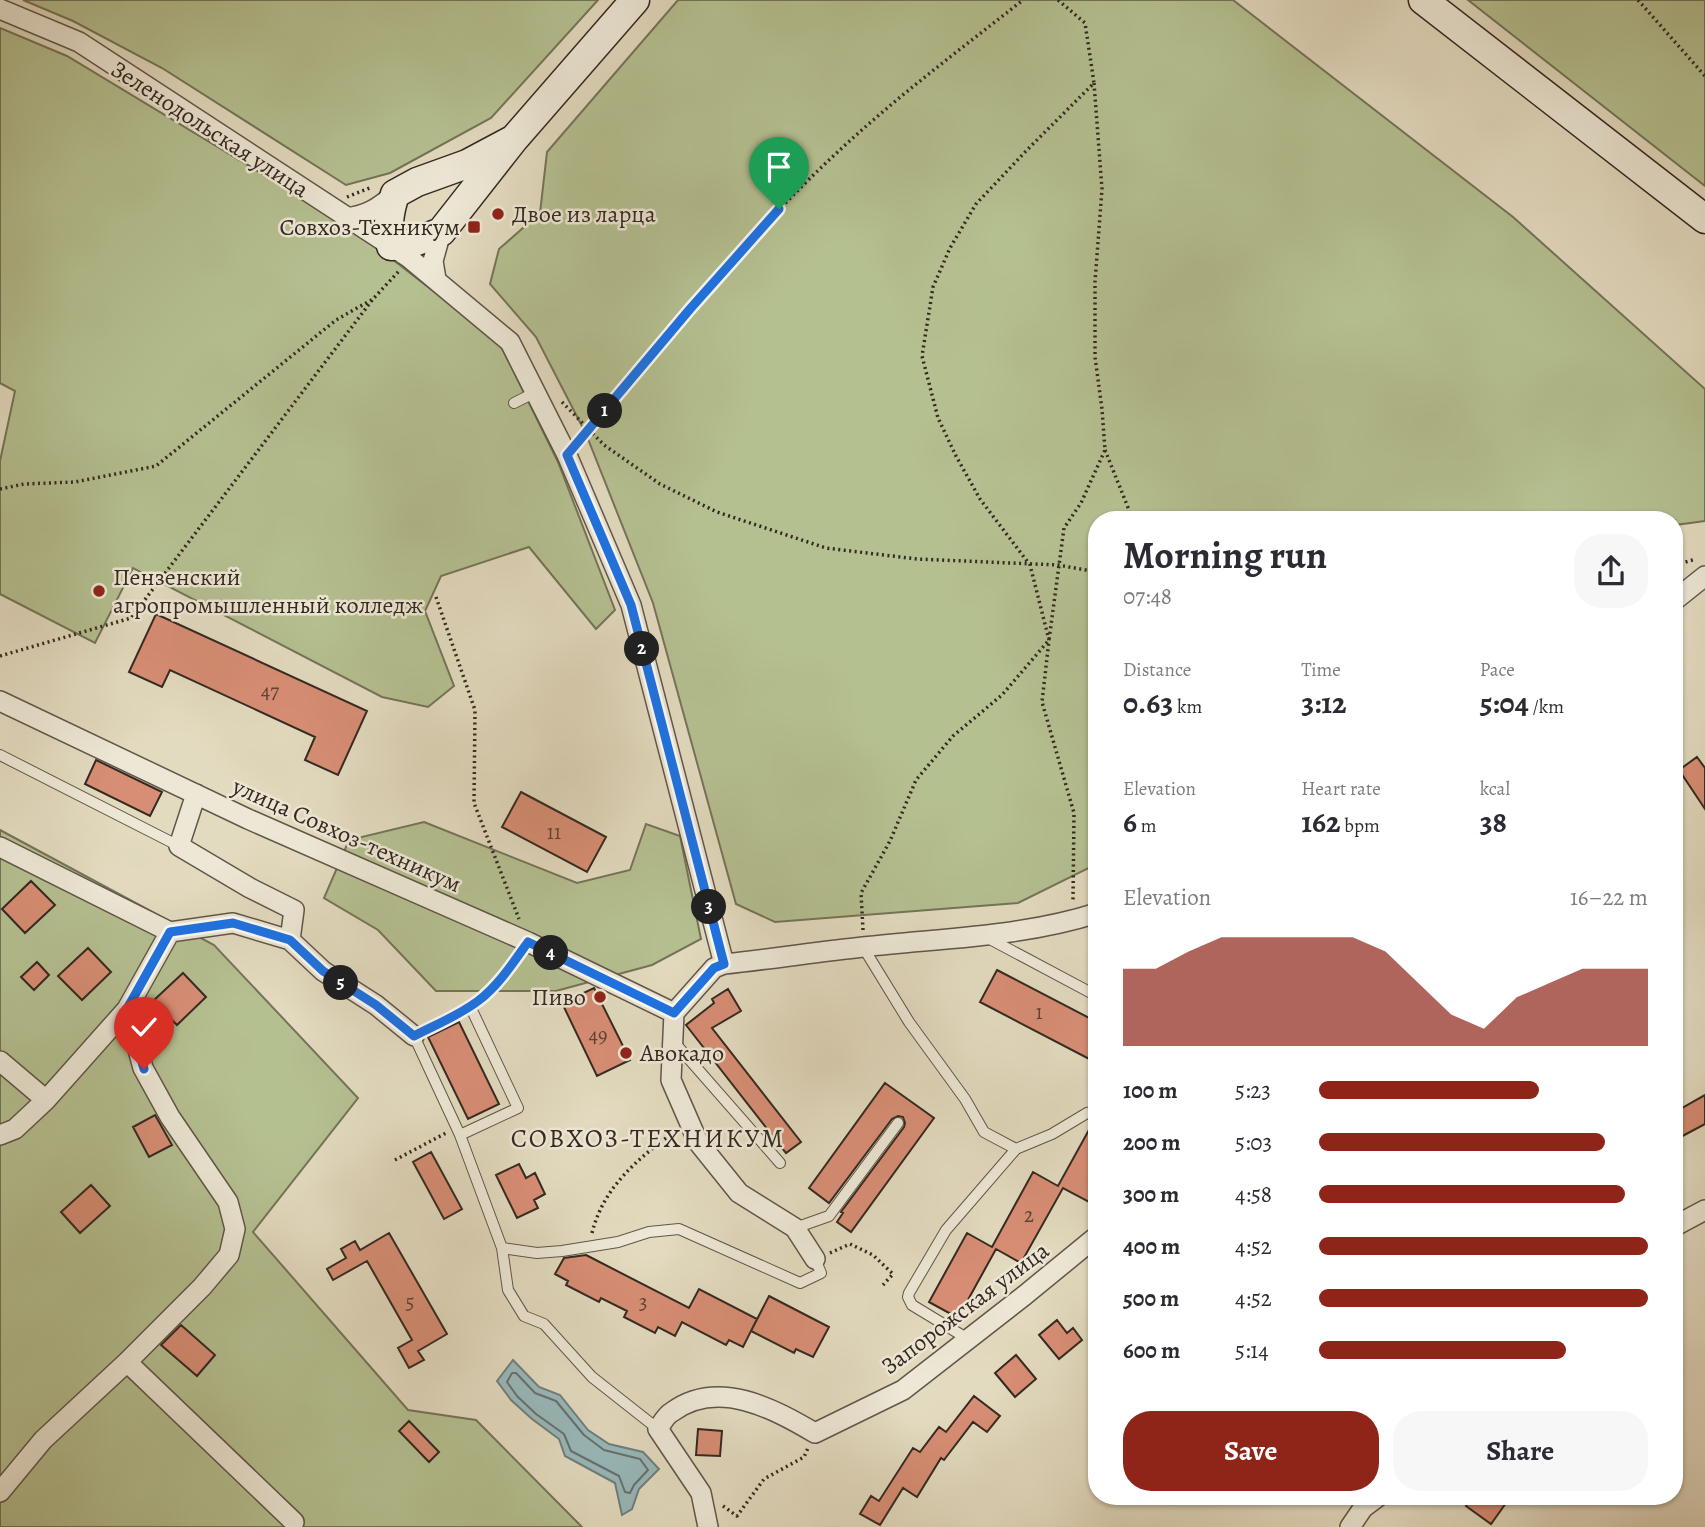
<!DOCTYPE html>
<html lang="en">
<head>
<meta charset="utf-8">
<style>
  :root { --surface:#fff; --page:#f7f7f7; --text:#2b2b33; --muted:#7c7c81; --accent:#8f2418 }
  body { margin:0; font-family:Alegreya,serif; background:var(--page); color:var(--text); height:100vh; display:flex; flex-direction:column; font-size:26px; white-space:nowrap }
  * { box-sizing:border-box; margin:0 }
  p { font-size:23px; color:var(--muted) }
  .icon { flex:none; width:38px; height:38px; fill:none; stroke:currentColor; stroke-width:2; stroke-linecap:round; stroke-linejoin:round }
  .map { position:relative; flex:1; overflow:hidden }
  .panel { position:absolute; left:1088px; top:511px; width:595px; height:994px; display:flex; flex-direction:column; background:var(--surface); border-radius:28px; box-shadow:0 2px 5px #0004 }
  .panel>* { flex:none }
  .pin { position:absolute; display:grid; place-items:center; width:60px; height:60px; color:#fff; margin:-72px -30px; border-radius:50% 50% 50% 0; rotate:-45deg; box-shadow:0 0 7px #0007 }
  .pin .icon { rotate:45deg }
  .km { position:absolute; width:35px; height:35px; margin:-18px; border-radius:50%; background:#222; color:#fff; font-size:19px; line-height:35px; text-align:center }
  .round { display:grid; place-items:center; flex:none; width:74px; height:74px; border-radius:28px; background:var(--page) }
  .headline { display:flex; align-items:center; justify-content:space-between; height:119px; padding:0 35px }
  h1 { font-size:38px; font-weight:700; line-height:52px }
  .metrics { display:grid; grid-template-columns:repeat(3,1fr); gap:10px; height:119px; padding:7px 35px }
  .metrics div { display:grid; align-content:center }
  .metrics b { font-size:30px; font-weight:700 }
  .metrics small { font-size:19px; font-weight:400 }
  .metrics p { font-size:19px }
  .chart { height:196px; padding:14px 35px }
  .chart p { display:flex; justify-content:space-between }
  .chart svg { width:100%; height:126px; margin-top:7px; fill:var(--accent); opacity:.7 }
  .button { display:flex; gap:14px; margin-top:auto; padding:14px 35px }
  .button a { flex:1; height:80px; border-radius:28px; background:var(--accent); color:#fff; font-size:28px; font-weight:700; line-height:80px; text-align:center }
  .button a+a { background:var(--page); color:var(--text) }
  ul { padding:0 35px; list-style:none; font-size:23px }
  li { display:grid; grid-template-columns:112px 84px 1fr; align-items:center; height:52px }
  li i { height:18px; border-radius:9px; background:var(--accent) }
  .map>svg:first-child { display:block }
</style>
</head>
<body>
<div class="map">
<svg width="1705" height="1527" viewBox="0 0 1705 1527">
  <rect width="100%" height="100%" fill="#e3dbc0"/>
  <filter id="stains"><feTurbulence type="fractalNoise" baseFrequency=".00286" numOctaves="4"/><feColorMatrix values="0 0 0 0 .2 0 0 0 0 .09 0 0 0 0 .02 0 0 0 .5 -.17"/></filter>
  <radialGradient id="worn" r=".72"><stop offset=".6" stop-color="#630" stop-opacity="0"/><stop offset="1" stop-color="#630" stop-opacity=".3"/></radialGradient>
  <path fill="#b5c091" stroke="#747459" stroke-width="2" d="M23,0H598L491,118L390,173L346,185L162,68L73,21Z
    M678,0H1233L1513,217L1705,389V521L1675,525V520H1097V864L1018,903L775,922L736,904L653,603L586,434L536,337L490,284L499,249L540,213L547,152Z
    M1468,0H1705V186Z
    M0,28L67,56L352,228L499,342L558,462L615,610L596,629L529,547L441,576L425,611L454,686L428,707L382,697L133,568L95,643L0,594V461L15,391L0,383Z
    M424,822L577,883L630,870L646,824L680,836L701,939L652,965L556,991H436L378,930L324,898L349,840Z
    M0,830L214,945L358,1098L253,1232L408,1410L476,1420L582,1527H0Z"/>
  <path fill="#98b9bb" stroke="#707f7d" stroke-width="2" d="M513,1360L539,1387L560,1395L588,1430L609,1444L643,1452L659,1469L639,1489L632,1509L622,1515L615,1483L565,1456L559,1439L532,1419L511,1400L497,1381Z"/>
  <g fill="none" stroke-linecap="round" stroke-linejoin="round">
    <path stroke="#66716e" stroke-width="2" d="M512,1373H516L535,1393L556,1401L584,1435L604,1450L640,1459L648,1470L634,1485L630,1493L625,1492L619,1476L571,1451L564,1434L536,1414L517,1396L507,1382Z"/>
  </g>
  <path fill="#d88e75" stroke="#342921" stroke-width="2" d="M156,614L367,711L338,775L305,760L315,737L170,670L162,687L129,672Z
    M1697,757L1705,768V809L1679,770Z
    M96,760L162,792L150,816L85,784Z
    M521,792L606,837L587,872L502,827Z
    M31,881L55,905L25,933L2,909Z
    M88,948L111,972L82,1000L58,976Z
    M37,962L49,975L34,990L21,977Z
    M997,970L1097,1022V1063L980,1002Z
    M183,973L206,997L177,1025L153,1001Z
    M594,988L630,1060L597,1076L562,1003Z
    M728,989L741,1011L712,1028L801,1142L786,1153L686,1025L714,1003L712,999Z
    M459,1022L499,1104L468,1119L428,1037Z
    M885,1083L934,1118L851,1232L837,1222L843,1213L841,1212L904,1127L905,1123L903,1117L898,1116L892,1119L829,1203L809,1188Z
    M1705,1095V1124L1675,1140V1112Z
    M155,1115L172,1145L149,1157L133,1127Z
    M1095,1119H1097V1186L1089,1202L1063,1188L1021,1263L996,1249L958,1318L929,1302L967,1233L992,1247L1033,1172L1058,1186Z
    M431,1152L462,1209L444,1219L413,1162Z
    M519,1164L526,1178L535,1173L545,1194L534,1200L538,1208L517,1218L496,1175Z
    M91,1185L110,1206L80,1233L61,1212Z
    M389,1233L447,1334L418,1351L424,1360L409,1368L398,1348L412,1340L367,1261L333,1280L327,1269L346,1258L341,1249L355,1241L360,1250Z
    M586,1255L689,1308L699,1289L757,1319L743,1347L729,1340L726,1345L682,1322L675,1336L658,1327L655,1333L624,1317L627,1311L601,1298L599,1302L566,1285L568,1281L555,1274L564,1258Z
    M769,1296L829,1327L813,1357L796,1349L794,1353L751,1331Z
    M1057,1320L1067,1333L1073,1328L1082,1340L1059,1359L1039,1335Z
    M181,1325L215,1355L197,1376L161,1345Z
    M1016,1355L1036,1379L1015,1397L995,1373Z
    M974,1396L1000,1416L987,1432L973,1422L944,1460L941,1458L917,1497L903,1488L880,1525L860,1514L871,1496L879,1501L913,1448L920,1452L939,1427L946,1432Z
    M409,1421L439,1452L429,1462L399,1431Z
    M698,1429L722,1431L720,1456L696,1455Z
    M1473,1496H1511L1491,1524L1466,1506Z"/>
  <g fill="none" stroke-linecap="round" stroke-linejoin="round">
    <defs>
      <path id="lane" d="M514,403L534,393L537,396
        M0,755L179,846
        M988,938L1097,996
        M863,947L909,1022L965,1099L984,1132L1016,1149
        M674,1042L780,1163
        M460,1135L518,1108L470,1006
        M795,1228L829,1216L898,1123
        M502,1248L460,1135L414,1036C435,1025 458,1016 478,1001C498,986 513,963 528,942
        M968,1339L912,1305L908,1297L909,1293L946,1230L1016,1149L1052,1134L1087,1113L1097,1111
        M658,1429L592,1377L544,1324L524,1316L508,1290L502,1248L537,1253L562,1251L618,1242L649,1232L679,1229L800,1283L821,1273L815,1259"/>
      <path id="street" d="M0,9L79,42L408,257L510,342L567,455L631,605L724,964L714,968L674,1013L671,1080L698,1142L739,1193L795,1228L815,1259
        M345,218C367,216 378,208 395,194
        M436,279L433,261L441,232
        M1675,600L1705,576
        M0,701L248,819L528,942L674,1013
        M196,794L179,846L250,888L294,910L290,940L323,971L376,1005L414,1036
        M0,847L170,932L233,923L290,940
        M724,964C771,959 817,952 863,947C942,938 1022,937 1097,913
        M127,1009L143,1068L170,1117L228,1202L235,1229L229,1255L202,1287L127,1362L294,1522
        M0,1061L46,1100
        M0,1135L15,1129L46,1100L127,1009L170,932
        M1675,1226L1705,1210
        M0,1492L43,1440L127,1362
        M708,1527L701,1493L658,1429C662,1423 666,1415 672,1412C718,1378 774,1409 815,1433L903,1390L1025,1295L1097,1236
        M1350,1527L1363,1508L1379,1496"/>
      <path id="secondary" d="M1423,0L1705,219
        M514,139L467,164L417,182L395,194C389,213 387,226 391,246L409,244L441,232L514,139L635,0"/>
    </defs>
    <use href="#lane" stroke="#605649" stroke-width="12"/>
    <use href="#street" stroke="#605649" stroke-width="22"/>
    <use href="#secondary" stroke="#342921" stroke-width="31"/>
    <path stroke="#342921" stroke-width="3.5" stroke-dasharray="2 3.5" stroke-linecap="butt" d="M1058,0L1085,23L1094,83L1026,151L976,204L950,248L933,287L922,356L938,418L956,456L980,499L1030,565L1049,640L1042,702L1074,813L1073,900
      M1638,0L1705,76
      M347,197L372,187
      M562,402L604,445L660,484L717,512L826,548L917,559L1058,565L1097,572
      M580,440C663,340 746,236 842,148C899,95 962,48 1023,0
      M1105,450L1133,520
      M0,489L24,484L75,482L156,466L336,320L373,299L399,271
      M1675,561L1682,563L1696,559
      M436,597L475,710L474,803L519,919
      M0,656L131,618L373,299
      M863,930L861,893L890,841L916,780L953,736L1002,695L1049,640L1064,528L1081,503L1105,450L1102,409L1095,357V282L1102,189L1094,83
      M395,1160L446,1133
      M592,1233C603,1188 637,1159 673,1133
      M830,1253L850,1244L873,1255L893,1274L883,1285
      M723,1506L737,1516L764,1479L804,1457L808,1448"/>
    <use href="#lane" stroke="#ede8d6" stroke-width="10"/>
    <use href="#street" stroke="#ede8d6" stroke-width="19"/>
    <use href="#secondary" stroke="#ede8d6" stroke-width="28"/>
  </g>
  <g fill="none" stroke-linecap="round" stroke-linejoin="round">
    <defs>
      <path id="route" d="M144,1069L127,1009L170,932L233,923L290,940L323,971L376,1005L414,1036C435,1025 458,1016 478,1001C498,986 513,963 528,942L674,1013L714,968L724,964L631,605L567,455L690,309L779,209"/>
    </defs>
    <use href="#route" stroke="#fff" stroke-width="14"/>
    <use href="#route" stroke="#1a73e8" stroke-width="9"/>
  </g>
  <g fill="#8f2418" stroke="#ede8d6" stroke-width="2.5">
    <circle cx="498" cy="214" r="7"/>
    <rect x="467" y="220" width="14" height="14" rx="3.5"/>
    <circle cx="99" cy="591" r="7"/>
    <circle cx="600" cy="997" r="7"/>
    <circle cx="626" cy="1053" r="7"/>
  </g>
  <g text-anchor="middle" stroke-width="5" stroke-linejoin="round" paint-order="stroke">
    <g font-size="21" fill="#5d4236">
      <text x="270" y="698">47</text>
      <text x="554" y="839">11</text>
      <text x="1039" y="1019">1</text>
      <text x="598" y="1042">49</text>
      <text x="1029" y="1222">2</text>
      <text x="410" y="1309">5</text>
      <text x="643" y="1309">3</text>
    </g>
    <g font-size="24" fill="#342921" stroke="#ede8d6">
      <text transform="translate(210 129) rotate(33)" y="8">Зеленодольская улица</text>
      <text transform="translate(347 835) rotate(24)" y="8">улица Совхоз-техникум</text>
      <text transform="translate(965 1308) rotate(-37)" y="8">Запорожская улица</text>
    </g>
    <g font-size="24" fill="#342921" stroke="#ede8d6" text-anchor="start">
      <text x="512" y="222">Двое из ларца</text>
      <text x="460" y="235" text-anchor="end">Совхоз-Техникум</text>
      <text x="113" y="585">Пензенский<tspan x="113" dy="28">агропромышленный колледж</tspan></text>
      <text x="586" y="1005" text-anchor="end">Пиво</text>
      <text x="640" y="1061">Авокадо</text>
    </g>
    <g font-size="26" letter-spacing="2" fill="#342921" stroke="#ede8d6">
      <text x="648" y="1147">СОВХОЗ-ТЕХНИКУМ</text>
    </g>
  </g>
  <rect width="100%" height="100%" filter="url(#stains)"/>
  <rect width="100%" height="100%" fill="url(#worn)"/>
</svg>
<div class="pin" style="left:779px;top:209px;background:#1e9e55"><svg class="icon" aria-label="arrive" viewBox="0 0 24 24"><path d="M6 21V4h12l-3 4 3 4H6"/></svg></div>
<div class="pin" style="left:144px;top:1069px;background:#d93025"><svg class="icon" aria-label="check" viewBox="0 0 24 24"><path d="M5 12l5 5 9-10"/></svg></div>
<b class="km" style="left:605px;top:411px">1</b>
<b class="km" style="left:642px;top:649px">2</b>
<b class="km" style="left:709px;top:907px">3</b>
<b class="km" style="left:551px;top:953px">4</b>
<b class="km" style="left:341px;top:983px">5</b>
<section class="panel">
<div class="headline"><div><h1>Morning run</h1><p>07:48</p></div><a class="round"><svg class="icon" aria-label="share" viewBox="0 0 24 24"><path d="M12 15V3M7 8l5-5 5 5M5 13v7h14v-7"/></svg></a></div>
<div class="metrics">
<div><p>Distance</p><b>0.63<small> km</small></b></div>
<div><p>Time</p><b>3:12</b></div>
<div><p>Pace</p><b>5:04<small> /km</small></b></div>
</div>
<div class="metrics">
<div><p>Elevation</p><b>6<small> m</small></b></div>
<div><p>Heart rate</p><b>162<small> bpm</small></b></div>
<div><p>kcal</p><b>38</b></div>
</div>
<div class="chart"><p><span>Elevation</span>16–22 m</p>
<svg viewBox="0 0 160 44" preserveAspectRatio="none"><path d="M0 44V17L10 17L20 11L30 6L40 6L50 6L60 6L70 6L80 11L90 22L100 33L110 38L120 27L130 22L140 17L150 17L160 17V44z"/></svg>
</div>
<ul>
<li><b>100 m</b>5:23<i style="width:67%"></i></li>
<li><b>200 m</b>5:03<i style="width:87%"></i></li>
<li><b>300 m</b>4:58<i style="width:93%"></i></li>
<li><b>400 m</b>4:52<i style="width:100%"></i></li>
<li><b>500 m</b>4:52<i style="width:100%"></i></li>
<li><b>600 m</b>5:14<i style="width:75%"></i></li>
</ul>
<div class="button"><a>Save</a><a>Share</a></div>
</section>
</div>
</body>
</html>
